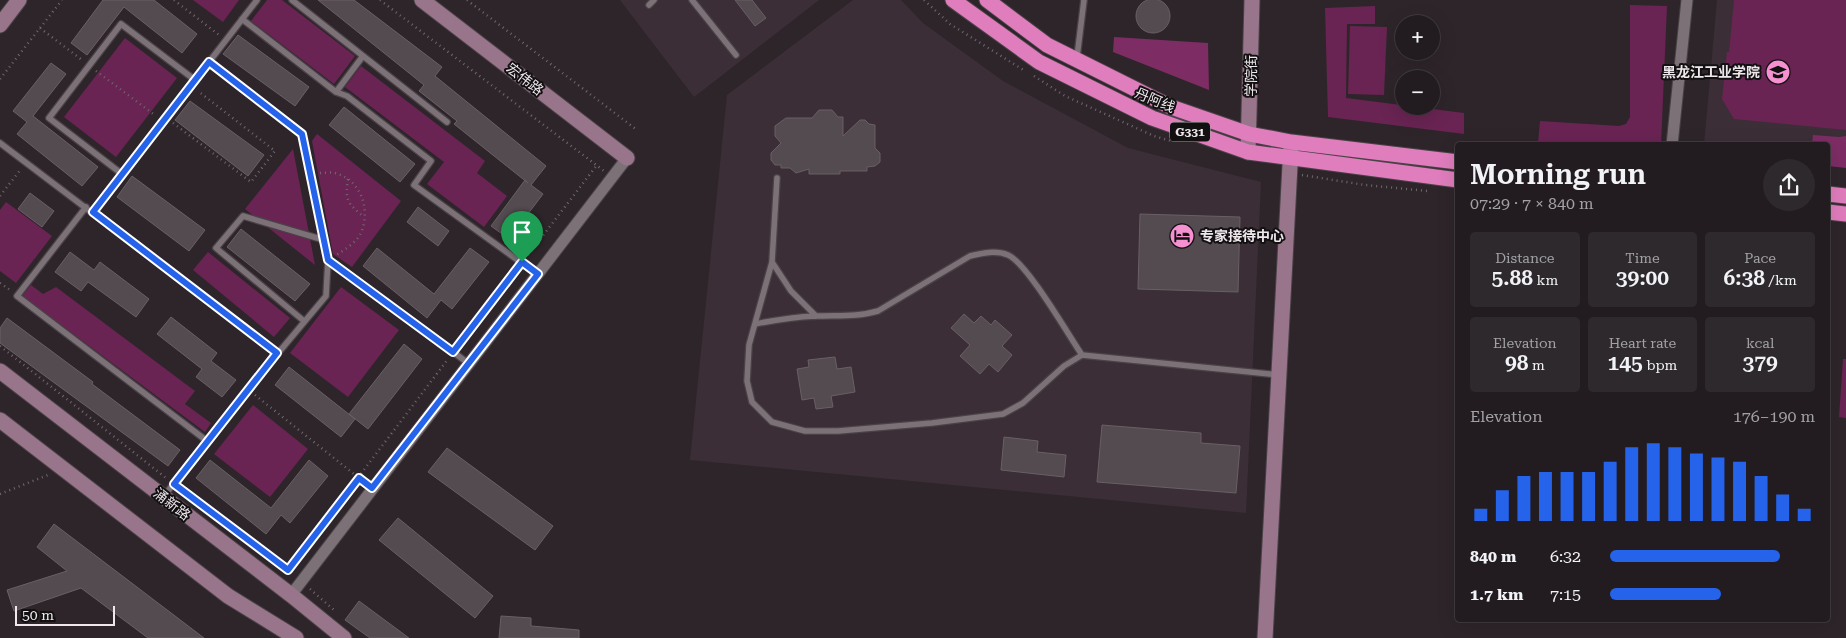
<!DOCTYPE html>
<html lang="en">
<head>
<meta charset="utf-8">
<style>
  :root { --surface:#221c20; --page:#2e292d; --text:#f1f3f6; --muted:#a2a1a5; --line:#3f3a3e; --accent:#2563eb }
  body { margin:0; font-family:"Roboto Serif","Noto Sans SC",serif; background:var(--page); color:var(--text); height:100vh; display:flex; flex-direction:column; font-size:19px; white-space:nowrap }
  * { box-sizing:border-box; margin:0 }
  p { font-size:16px; color:var(--muted) }
  .icon { flex:none; width:28px; height:28px; fill:none; stroke:currentColor; stroke-width:2; stroke-linecap:round; stroke-linejoin:round }
  .map { position:relative; flex:1; overflow:hidden }
  .details { position:absolute; left:1455px; top:142px; width:375px; height:480px; display:flex; flex-direction:column; background:var(--surface); border-radius:5px; box-shadow:0 5px 20px #0002,0 0 0 1px var(--line) }
  .details>* { flex:none }
  .controls { position:absolute; left:1395px; top:15px; display:grid; gap:10px }
  .controls a { display:grid; place-items:center; width:45px; height:45px; border-radius:50%; background:var(--surface); box-shadow:0 5px 20px #0002,0 0 0 1px var(--line); font-size:25px }
  .scale { position:absolute; left:15px; bottom:12px; width:100px; box-sizing:border-box; padding-left:5px; border:2px solid #eee8ec; border-top:0; font-size:14px; line-height:18px; white-space:nowrap; color:#eee8ec; -webkit-text-stroke:4px #131012; paint-order:stroke }
  .pin { position:absolute; display:grid; place-items:center; width:42px; height:42px; color:#fff; margin:-51px -21px; border-radius:50% 50% 50% 0; rotate:-45deg; box-shadow:0 0 5px #0007 }
  .pin .icon { rotate:45deg }
  .round { display:grid; place-items:center; flex:none; width:52px; height:52px; border-radius:26px; background:var(--page) }
  .summary { display:flex; align-items:center; justify-content:space-between; height:85px; padding:0 15px }
  h1 { font-size:28px; font-weight:600; line-height:38px }
  .stats { display:grid; grid-template-columns:repeat(3,1fr); gap:8px; height:85px; padding:5px 15px }
  .stats div { display:grid; align-content:center; border-radius:5px; background:var(--page); text-align:center }
  .stats b { font-size:21px; font-weight:600 }
  .stats small { font-size:14px; font-weight:400 }
  .stats p { font-size:14px }
  .chart { height:140px; padding:10px 15px }
  .chart p { display:flex; justify-content:space-between }
  .chart svg { width:100%; height:90px; margin-top:5px; stroke:var(--accent); stroke-width:6 }
  ul { padding:0 15px; list-style:none; font-size:16px }
  li { display:grid; grid-template-columns:80px 60px 1fr; align-items:center; height:38px }
  li i { height:12px; border-radius:6px; background:var(--accent) }
  .map>svg:first-child { display:block }
</style>
</head>
<body>
<div class="map">
<svg width="1846" height="638" viewBox="0 0 1846 638">
  <rect width="100%" height="100%" fill="#2e252a"/>
  <path fill="#3c2e36" d="M620,0H819L694,97Z
    M853,0H901L923,23L1003,81L1128,148L1261,182L1246,513L690,460L727,95Z
    M1717,0H1846V161L1828,145H1704Z"/>
  <path fill="#692453" d="M193,0H239L223,22Z
    M267,0H282L355,56L334,84L251,21Z
    M1734,0H1846V130L1734,119L1722,99L1727,52H1729Z
    M1630,5L1667,6L1661,145H1559L1538,143L1540,121L1619,126L1626,124L1630,117Z
    M1375,6V24H1347L1346,98L1464,113V134L1328,117L1325,8Z
    M1350,26L1387,27L1384,95L1348,94Z
    M125,38L177,78L116,157L64,117Z
    M361,66L485,161L477,173L507,196L484,227L427,184L444,162L345,87Z
    M317,134L401,201L352,267L333,254L312,141Z
    M293,149L315,265L245,209Z
    M6,202L52,236L16,283L0,271V210Z
    M208,252L290,318L274,337L193,270Z
    M31,285L43,294L56,287L195,391L185,404L211,423L205,432L22,296Z
    M341,287L399,330L348,397L290,353Z
    M1843,359H1846V418L1839,417Z
    M253,405L308,449L270,497L214,454Z"/>
  <path fill="#7d2d64" d="M1114,37L1208,43L1209,90L1113,52Z
    M1813,135L1839,137L1846,136V168L1828,166V145H1812Z"/>
  <path fill="#544b50" stroke="#695f65" d="M1136 16a17 17 0 1 1 34 0a17 17 0 1 1-34 0Z
    M103,0H154L197,34L182,53L124,7L87,55L71,43Z
    M318,0H354L442,67L435,76L546,166L531,185L543,194L509,239L491,226L525,180L528,183L454,124L457,121L419,91L424,85Z
    M735,0H752L766,18L755,26Z
    M238,35L309,87L295,106L223,54Z
    M51,63L66,74L33,116L98,167L82,186L17,134L27,122L13,111Z
    M190,101L264,155L248,176L175,120Z
    M344,107L415,164L400,182L329,125Z
    M819,110H832L838,117H843V136L860,120H865L869,124L875,125V148L880,153V162L875,166L867,167V171H840V174H809V169L796,173L790,168H781V165H775L771,160V153L781,143L775,136V126L786,118H812Z
    M132,176L205,230L189,251L117,197Z
    M30,193L54,211L42,227L18,209Z
    M418,207L449,231L438,246L407,222Z
    M1140,214L1240,217L1238,292L1138,289Z
    M241,229L310,284L295,301L227,247Z
    M377,248L434,294L470,248L489,262L452,309L441,300L427,318L363,266Z
    M70,252L94,270L100,262L149,299L136,317L88,282L81,291L55,272Z
    M964,314L974,323L981,316L991,325L995,320L1012,335L1002,346L1012,355L998,372L989,364L980,374L960,356L970,345L951,328Z
    M171,317L217,353L211,361L236,380L222,397L196,377L202,369L157,334Z
    M7,318L93,382L92,384L180,450L168,466L0,343V328Z
    M404,344L422,359L368,429L349,414Z
    M835,357L837,369L851,367L855,392L831,396L833,407L816,409L814,398L802,400L797,369L809,367L808,360Z
    M289,367L355,419L341,437L275,385Z
    M1102,425L1201,433V443L1240,446L1236,493L1097,482Z
    M1004,437L1038,441L1037,452L1066,455L1064,477L1001,470Z
    M447,448L553,526L535,550L428,472Z
    M210,460L271,508L309,460L328,476L290,523L281,515L266,534L196,478Z
    M398,518L493,596L475,618L379,540Z
    M54,524L204,638H148L81,588L14,611L7,590L67,571L37,547Z
    M359,601L409,638H370L345,620Z
    M501,616L531,618V626L579,630V638H499Z"/>
  <g fill="none" stroke-linecap="round" stroke-linejoin="round">
    <defs>
      <path id="lane" d="M292,0L447,122
        M692,0L736,55
        M649,5L654,0
        M242,19L336,92L347,96L431,161L414,185L537,274
        M1077,57L1084,0
        M336,92L363,56
        M0,143L277,353
        M122,174L49,118L121,24L195,80
        M777,178L772,262L749,345L747,381L752,402L772,422L805,431H838L932,423L1003,414L1023,403L1064,366L1082,355L1279,375
        M86,207L17,296L207,441
        M93,212L257,0
        M328,260L468,363
        M772,262L791,291L816,316
        M304,321L216,248L243,216L324,240
        M755,324C775,320 795,317 816,316C837,315 858,317 878,311L970,256C982,253 996,250 1008,255C1027,263 1069,336 1082,355
        M164,496L248,389L326,296L328,260L302,134L209,62"/>
      <path id="street" d="M1672,145L1687,0
        M291,595L627,158"/>
      <path id="secondary" d="M422,0L627,158
        M0,25L19,0
        M1248,152L1252,0
        M0,371L291,595L344,638
        M0,420L228,596L296,638
        M1265,638L1291,146"/>
      <path id="highway" d="M953,0L1039,62L1152,118L1248,152L1458,180
        M987,0L1047,45L1171,107L1249,134L1291,142L1458,162
        M1828,194L1846,196
        M1828,212L1846,214"/>
    </defs>
    <use href="#lane" stroke="#4a4247" stroke-width="8"/>
    <use href="#street" stroke="#4a4247" stroke-width="13"/>
    <use href="#secondary" stroke="#4a4247" stroke-width="17"/>
    <use href="#highway" stroke="#4a4247" stroke-width="17"/>
    <path stroke="#70686d" stroke-width="2.5" stroke-dasharray="1 4" stroke-linecap="butt" d="M174,0L219,35
      M380,0L604,171
      M467,0L637,130
      M924,0L950,24L1025,71
      M40,28L82,60
      M96,71L156,116
      M1034,76L1065,96L1154,136L1171,141
      M0,79L62,0
      M173,123L251,182L275,151L198,91
      M320,173C325,173 330,172 335,173C361,180 371,209 361,233C356,243 344,250 335,256
      M1302,175L1365,185L1428,191
      M348,179C345,200 347,203 364,217
      M0,196L21,169
      M528,255L597,165
      M0,283L10,290
      M459,345L517,270
      M0,346L166,478
      M255,395L364,482
      M181,489L288,570L448,359
      M0,494L48,475
      M310,589L334,610"/>
    <use href="#lane" stroke="#7b7177" stroke-width="5.5"/>
    <use href="#street" stroke="#7b7177" stroke-width="11"/>
    <use href="#secondary" stroke="#99758c" stroke-width="15"/>
    <use href="#highway" stroke="#e07dbd" stroke-width="15"/>
  </g>
  <g fill="none" stroke-linecap="round" stroke-linejoin="round">
    <defs>
      <path id="route" d="M209,62L302,134L328,260L453,352L522,262L538,274L372,488L359,478L288,570L174,484L277,353L93,212Z"/>
    </defs>
    <use href="#route" stroke="#fff" stroke-width="10"/>
    <use href="#route" stroke="#2563eb" stroke-width="6"/>
  </g>
  <defs>
    <symbol id="university-disc" viewBox="-11 -11 22 22"><circle r="9.5" fill="#f590d1" stroke="#131012"/><path d="M0-5L7-2L0 1L-7-2ZM-4 1L0 2.5L4 1V4Q0 6-4 4Z" fill="#111"/></symbol>
    <symbol id="hotel-disc" viewBox="-11 -11 22 22"><circle r="9.5" fill="#f590d1" stroke="#131012"/><path d="M-6-4.5h1.5V1H6V5H4.5V3h-9V5H-6ZM-4 0a1.8 1.8 0 1 1 3.6 0ZM.5 0V-2.5h3Q6-2.5 6 0Z" fill="#111"/></symbol>
  </defs>
  <g fill-rule="evenodd">
    <use href="#university-disc" x="1764" y="58" width="28" height="28"/>
    <use href="#hotel-disc" x="1168" y="222" width="28" height="28"/>
  </g>
  <g text-anchor="middle" stroke-width="4" stroke-linejoin="round" paint-order="stroke">
    <rect fill="#131012" stroke="#aca7ab" stroke-width="1" x="1170" y="122.5" width="40" height="19" rx="4"/>
    <g font-size="12" font-weight="bold" fill="#eee8ec">
      <text x="1190" y="136">G331</text>
    </g>
    <g font-size="14" font-weight="bold" fill="#eee8ec" stroke="#131012" text-anchor="end">
      <text x="1760" y="77">黑龙江工业学院</text>
      <text x="1200" y="241" text-anchor="start">专家接待中心</text>
    </g>
    <g font-size="14" fill="#eee8ec" stroke="#131012">
      <text transform="translate(1251 76) rotate(-89)" y="5">学院街</text>
      <text transform="translate(525 79) rotate(38)" y="5">宏伟路</text>
      <text transform="translate(1155 100) rotate(23)" y="5">丹阿线</text>
      <text transform="translate(172 504) rotate(38)" y="5">涌新路</text>
    </g>
  </g>
</svg>
<div class="controls">
<a>+</a>
<a>−</a>
</div>
<div class="scale">50 m</div>
<div class="pin" style="left:522px;top:262px;background:#1e9e55"><svg class="icon" aria-label="arrive" viewBox="0 0 24 24"><path d="M6 21V4h12l-3 4 3 4H6"/></svg></div>
<section class="details">
<div class="summary"><div><h1>Morning run</h1><p>07:29 · 7 × 840 m</p></div><a class="round"><svg class="icon" aria-label="share" viewBox="0 0 24 24"><path d="M12 15V3M7 8l5-5 5 5M5 13v7h14v-7"/></svg></a></div>
<div class="stats">
<div><p>Distance</p><b>5.88<small> km</small></b></div>
<div><p>Time</p><b>39:00</b></div>
<div><p>Pace</p><b>6:38<small> /km</small></b></div>
</div>
<div class="stats">
<div><p>Elevation</p><b>98<small> m</small></b></div>
<div><p>Heart rate</p><b>145<small> bpm</small></b></div>
<div><p>kcal</p><b>379</b></div>
</div>
<div class="chart"><p><span>Elevation</span>176–190 m</p>
<svg viewBox="0 0 160 44" preserveAspectRatio="none"><path d="M5 44V38M15 44V29M25 44V22M35 44V20M45 44V20M55 44V20M65 44V15M75 44V8M85 44V6M95 44V8M105 44V11M115 44V13M125 44V15M135 44V22M145 44V31M155 44V38"/></svg>
</div>
<ul>
<li><b>840 m</b>6:32<i style="width:83%"></i></li>
<li><b>1.7 km</b>7:15<i style="width:54%"></i></li>
</ul>
</section>
</div>
</body>
</html>
